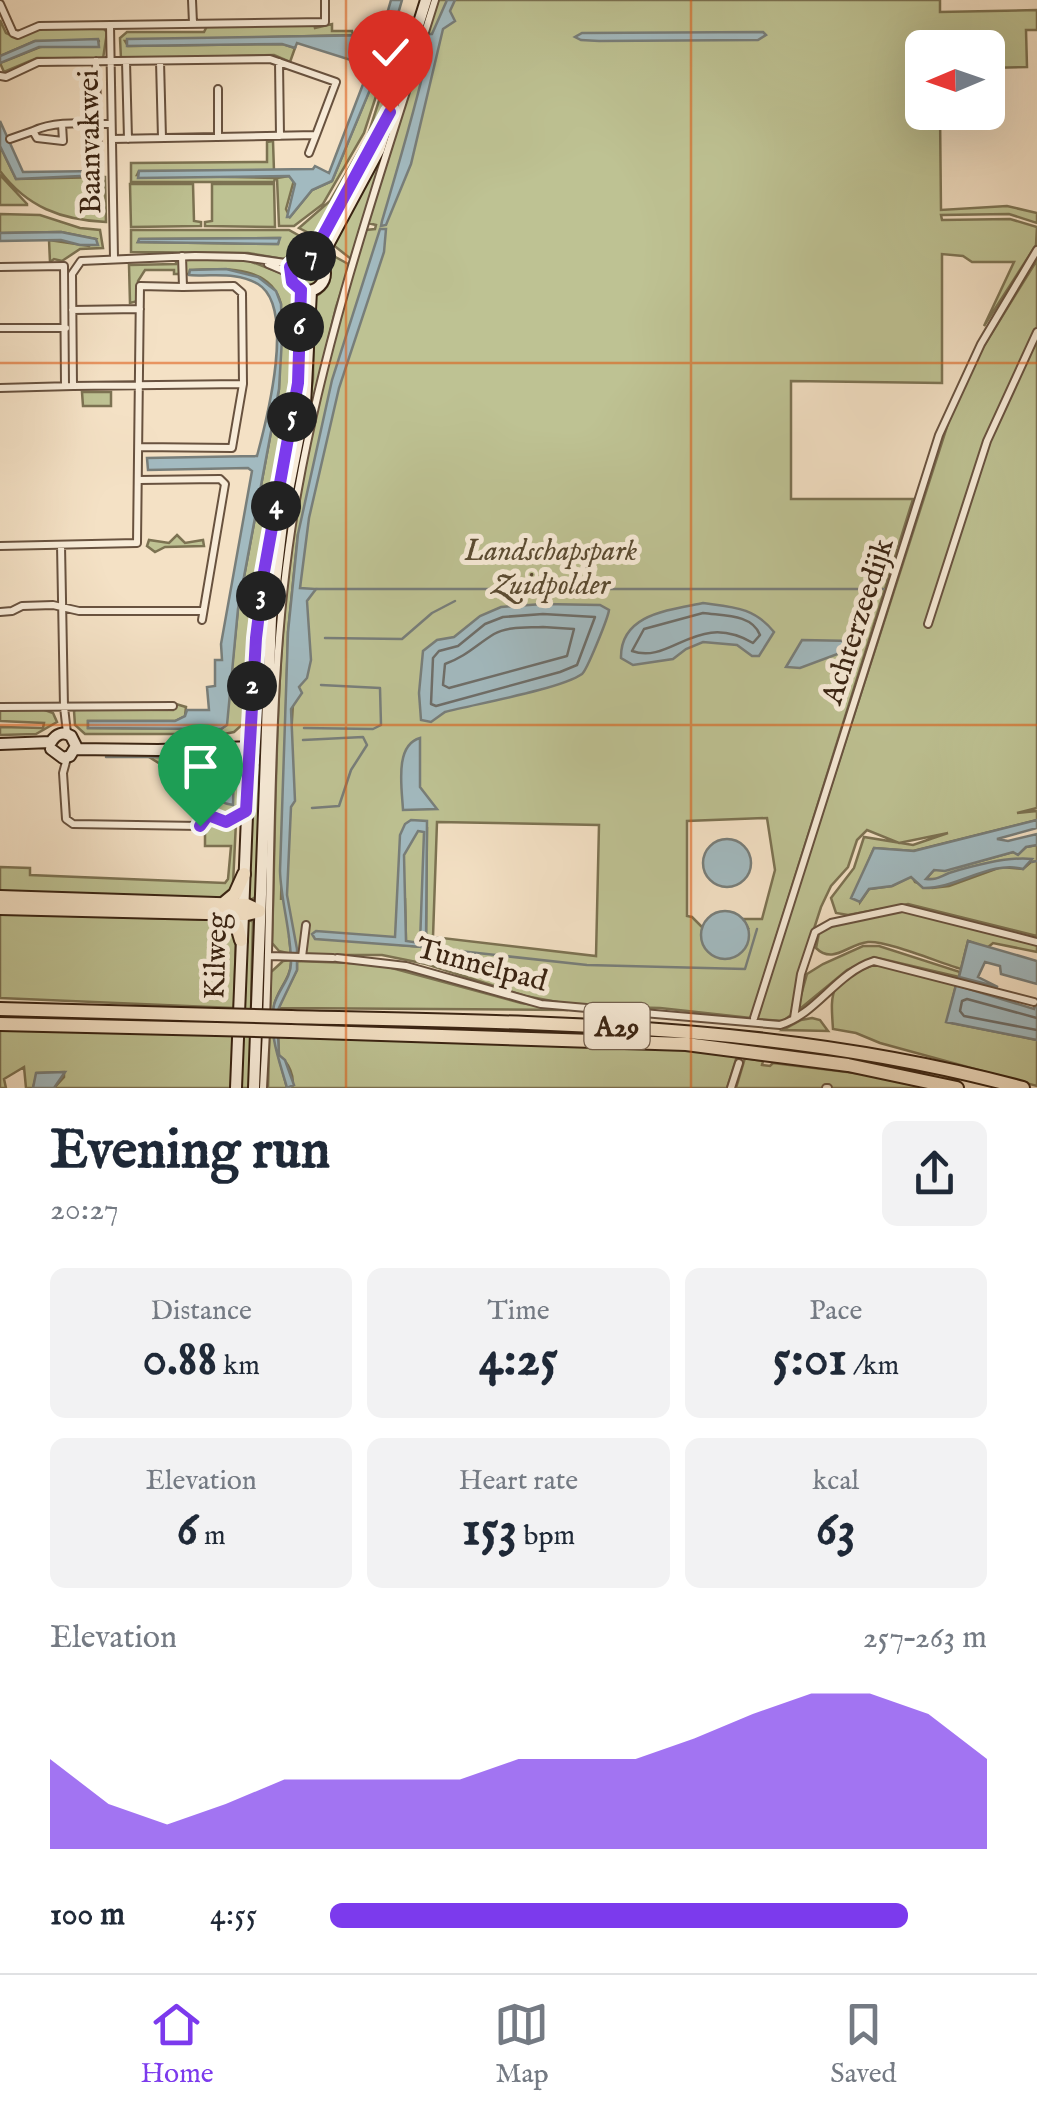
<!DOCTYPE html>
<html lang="en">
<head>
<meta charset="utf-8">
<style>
  :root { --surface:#fff; --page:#f2f2f3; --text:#1f2937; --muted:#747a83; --line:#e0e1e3; --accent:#7c3aed }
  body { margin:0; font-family:"IM FELL English",serif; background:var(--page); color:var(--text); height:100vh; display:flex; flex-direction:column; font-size:38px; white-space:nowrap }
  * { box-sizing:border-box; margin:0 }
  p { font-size:32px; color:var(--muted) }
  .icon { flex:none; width:55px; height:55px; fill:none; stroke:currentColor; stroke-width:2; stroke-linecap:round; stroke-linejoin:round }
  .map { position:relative; height:1088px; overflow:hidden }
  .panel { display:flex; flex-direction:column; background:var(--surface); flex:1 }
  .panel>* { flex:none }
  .needle { width:65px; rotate:268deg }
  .buttons { position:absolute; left:905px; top:30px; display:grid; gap:20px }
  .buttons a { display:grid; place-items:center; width:100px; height:100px; border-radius:15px; background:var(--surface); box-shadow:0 10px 40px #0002; font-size:50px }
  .pin { position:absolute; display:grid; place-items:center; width:85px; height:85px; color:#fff; margin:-102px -42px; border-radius:50% 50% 50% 0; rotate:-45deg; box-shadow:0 0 10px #0007 }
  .pin .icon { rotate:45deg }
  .km { position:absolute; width:50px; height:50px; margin:-25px; border-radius:50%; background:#222; color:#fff; font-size:28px; line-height:50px; text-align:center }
  .round { display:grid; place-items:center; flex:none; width:105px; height:105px; border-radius:15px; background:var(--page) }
  .overview { display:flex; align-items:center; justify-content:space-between; height:170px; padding:0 50px }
  h1 { font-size:55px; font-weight:700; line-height:75px }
  .metrics { display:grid; grid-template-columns:repeat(3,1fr); gap:15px; height:170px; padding:10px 50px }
  .metrics div { display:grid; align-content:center; border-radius:15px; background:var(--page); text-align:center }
  .metrics b { font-size:50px; font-weight:700 }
  .metrics small { font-size:28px; font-weight:400 }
  .metrics p { font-size:28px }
  .chart { height:280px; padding:20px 50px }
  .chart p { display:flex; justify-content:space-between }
  .chart svg { width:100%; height:180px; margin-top:10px; fill:var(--accent); opacity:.7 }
  ul { padding:0 50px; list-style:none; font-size:32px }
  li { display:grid; grid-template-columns:160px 120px 1fr; align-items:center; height:75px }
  li i { height:25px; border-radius:12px; background:var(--accent) }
  .tabs { display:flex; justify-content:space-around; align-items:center; height:140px; border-top:2px solid var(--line); background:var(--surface); font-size:28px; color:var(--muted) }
  .tabs a { display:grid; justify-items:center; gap:5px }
  .tabs .on { color:var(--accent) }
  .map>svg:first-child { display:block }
</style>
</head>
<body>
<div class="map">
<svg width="1037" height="1088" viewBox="0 0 1037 1088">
  <rect width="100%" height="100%" fill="#f4e1c5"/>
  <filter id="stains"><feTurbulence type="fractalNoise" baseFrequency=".002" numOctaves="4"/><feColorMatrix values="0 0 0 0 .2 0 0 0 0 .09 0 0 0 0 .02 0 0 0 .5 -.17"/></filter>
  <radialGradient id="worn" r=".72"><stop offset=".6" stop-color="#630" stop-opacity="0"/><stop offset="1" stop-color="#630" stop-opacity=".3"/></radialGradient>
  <path fill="#bec293" stroke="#7c7252" stroke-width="2.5" fill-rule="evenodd" d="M429,0H432L351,259L332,244L369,175Z
    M438,0H940V12L1037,10V30H1026L1027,67L988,68V48H922V112L940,113L941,210L1007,206L1037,213V223L1009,214L941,215L942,220L1010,219L1037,227L1036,245L984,326L1014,262H972L963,256L942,254V383L791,381V499H913L751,1018L660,1008L579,1006L525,996L426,964L382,955H297L289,936L291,954L279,951L272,943C276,811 275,678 291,548C304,440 334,333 366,230L375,229L376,225L368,223L425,41L430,42L433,34H427ZM298,534L300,589L281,900L288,632ZM767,818L775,870L762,919H743L748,928L702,936L703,928L692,917L687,916V821ZM437,822L599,825L596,956L433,937ZM427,827L426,943L422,947L390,944L395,937L405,898L406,942L421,943Z
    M0,20L6,33L15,37L40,28L104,29L107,32L103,59L37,58L4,72L0,63L40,47L100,41H35L0,56Z
    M314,24L315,28L332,24V31H352L353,35L125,41L128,46L283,44L295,48L290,62L274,55L121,59L120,38L127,32H204L207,26Z
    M389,43L398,44L388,75L380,84L364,133L323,204L294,226H279L277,178L289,176L294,180L286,209L290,217L312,190L332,181Z
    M408,43L389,106L317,237L299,228L330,201L368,135L384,85L391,79L403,44Z
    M273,141L274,171H139L137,175L275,178L274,182H131V163L267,162V142Z
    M0,146L16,179L105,177L106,222C61,220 27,207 0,171Z
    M0,175L27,204V205H0Z
    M130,184H193L194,221L201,222V226L131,227Z
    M212,184H274L275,227L205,226V222L212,221Z
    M0,214L40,215L80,228L100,230L103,248L80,249L62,261L54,259L50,262L49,240L89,246L96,239L61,232L0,233Z
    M131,230H289L314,244L283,259L248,253L131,252ZM279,238L278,244L138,242L140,239Z
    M328,253L350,265L336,307L304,441L313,379L314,297C336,286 330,273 328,253Z
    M244,259L281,273L295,294L297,365L267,521L251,637L244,723L234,732L224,734H85L75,725L74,711L77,709L173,710L176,704L186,707L185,716L175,721H88V728L221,729L226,725L238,609L279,389L281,304C271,264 222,269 190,270L189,274H174V270H145L138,281V301L130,303L129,265L176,264V260Z
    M1037,260V808L1017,813L1037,811V820L913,851L874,848L858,886L860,902L869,889L892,886L912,876L915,882L932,888L949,886L1001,867L1023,869L1031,862L951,873L939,879H926L934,870L959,867L1013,852L1018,854L1026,847L1037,845V936L908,904L848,915L836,913L831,898L854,868L864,837L913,845L948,833L899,843L867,830L857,840L848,867L831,886L821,907L799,975L791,1015L783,1021L756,1019L953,408L982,349Z
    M296 274a12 12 0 1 1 24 0a12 12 0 1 1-24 0Z
    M82,392H111V406H83Z
    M284,472L263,723H254L260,634Z
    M177,535L185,543L203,540L204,546L165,547L155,552L147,546L149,540L169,543Z
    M0,709H42L53,713L57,722L36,734L0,735V727L43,728L44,723L0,721Z
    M149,757H192L202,787L234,762L231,758L243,761L237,811C220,820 207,807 192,798L186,780Z
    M252,765H261L257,896L247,902Z
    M211,820L225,824L236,822L233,884L227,899L0,896V867L30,868V875L225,883L228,879L231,846H205V828Z
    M901,910L1037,945V952L993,943L987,948L968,941L961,969C940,963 885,940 868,942C848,944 833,965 816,948L819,933L827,927Z
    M0,914L226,920L236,935L234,1008L0,998Z
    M247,919L253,922C251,978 251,1033 250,1088H241Z
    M863,946H879L960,972L959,977L874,957L847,970L801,1008L798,1006L807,974L823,964Z
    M291,960C292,978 277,989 274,1006C269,1032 281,1064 287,1088H268L271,972L283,961Z
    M297,961L377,964L521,1003L568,1010L278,1008L297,970Z
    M873,965H889L956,985L947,1022L1037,1040V1086L880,1043L856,1033L833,1029C830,988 830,982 873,965Z
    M812,1018L820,1020L828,1031L783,1030L801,1020Z
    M0,1029L233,1035L231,1088H54L64,1077V1072L37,1073L33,1088H26L24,1067L4,1079L6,1088H0Z
    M278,1036L639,1045L737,1056L727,1088H292C295,1077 289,1062 279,1056Z
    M745,1058L763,1061L762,1065L770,1066L773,1063L888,1077L935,1088H736Z"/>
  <path fill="#a2bac0" stroke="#787e7a" stroke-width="2.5" fill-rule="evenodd" d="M391,0H402L392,35L432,34L447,0H455L450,11L455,21L443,29L411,164L386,225L381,226L382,221C399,163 416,107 429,48L430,43L426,41L389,44L332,181L312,190L290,217H287L295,184L289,176L138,178L139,171L313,169L315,166L329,173L370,66L297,43L295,48L282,44L127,46V39L381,35Z
    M763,32L766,35L758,40L599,41L581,40L575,37L582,33Z
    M98,39L99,47H39L0,63V56L35,41Z
    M0,121L23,172L99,171L102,175L16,179L0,146Z
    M380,229H386L384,252L339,388L309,518L300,588L316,589L307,601L311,660L307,678L299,687L302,693L291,709L295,801L291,807L287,895L297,949V970L277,1012L279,1055L285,1060L294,1085L287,1088C280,1062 268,1034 274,1005C278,990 291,978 291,963C291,931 281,902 280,871L288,632L298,534L332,380Z
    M61,232L96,239L98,245H80L61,240L0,241V233Z
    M280,238L278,244L138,242L139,239Z
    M226,269L258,277L276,291L281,304L282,339L279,389L238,609L227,725L221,729L88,728V721H175L185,716L187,710H209L207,687L215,686V660H222L221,644L252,471L248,468L148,470L147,458L257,456C267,419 296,307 258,284C236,271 212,277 189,275L190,270Z
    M703,603C733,607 754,607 774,632L759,656H752L737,645L703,642L686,649L673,659L633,665L621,658C620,614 669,610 703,603Z
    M543,604L600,605L609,610C608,618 587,670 582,674C561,689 475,704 445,712L431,722L421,720L419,693L423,651L437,640L454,637L480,616L501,607Z
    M802,640L853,641L855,644L851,649L800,668L786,667Z
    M420,738V787L437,809L403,810C402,789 394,745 420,738Z
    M192,757L231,758L234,766L233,805C202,800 205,781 192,757Z
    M411,820L427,821L426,943L422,947L315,939L312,934L316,931L395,937L400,835L405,824ZM418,831L424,832L420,943L406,941L404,855Z
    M1037,820V828L997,839L1008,841L1037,834V845L1026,847L1018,855L1013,852L945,871L934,870L926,879C937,880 939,877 949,873C972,866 1008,856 1032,859L1023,869C990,860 957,889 923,888L911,877L892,886L869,889L860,902L851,898L874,848L914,851Z
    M703 863a24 24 0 1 1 48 0a24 24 0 1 1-48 0Z
    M701 935a24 24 0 1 1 48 0a24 24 0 1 1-48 0Z
    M968,941L1037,961V984L1001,974L1000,966L985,962L978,977L998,987L959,977Z
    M956,985L1034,1009L1037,999V1040L946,1022Z
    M65,1072L54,1088H33L36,1073Z"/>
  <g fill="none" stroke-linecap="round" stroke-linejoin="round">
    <path stroke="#6e6e69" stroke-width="2.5" d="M703,613C724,616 752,614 760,635L753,643C697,610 671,665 632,651L644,629Z
      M543,614L595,617L577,665L560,672L436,706L431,704L433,658L439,651L458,646L485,624L503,617Z
      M543,627L574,629L567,656L449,688L443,685L445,664C467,656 476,645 494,634C508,626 527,628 543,627Z
      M1037,1018L967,999L962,1001L960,1011L964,1016L1037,1030"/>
    <path stroke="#787e7a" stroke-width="2.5" d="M316,589H884
      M325,638L402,639L432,613L455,601
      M304,728L373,729L381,725L380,688L321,685
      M303,740L363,737L367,745L351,770L339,806L312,808
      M106,757H192
      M1032,862L1037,861
      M422,947L587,965L745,969L757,929"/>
    <defs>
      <path id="minor" d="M192,0L193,23
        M0,4L13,33L18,35L39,26L325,22V0
        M110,25L114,258
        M96,61L98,164
        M126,61L128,139
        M160,61L162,138
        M279,62L280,136
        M0,76L6,77L38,62L270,59L336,82L316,135L112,139
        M218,89V137
        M62,124L63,141L37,138L33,131C57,120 85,124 111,124
        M10,139L33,131
        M309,153L316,135
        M268,264L289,273
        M64,266L65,386
        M0,267L64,266
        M72,310L140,309
        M0,328H66
        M73,386L243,384
        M0,388L73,386L72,274L81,261L195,256L244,257L292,264
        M139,447L232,448L243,384L242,293L234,286L183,287
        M139,480L220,479L225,484L202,620
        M61,545L64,707L67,733
        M0,546L137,543L140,286L183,287L182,256
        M0,612L12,611L22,606L53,605L79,611H203
        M928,624L987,441L1037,332
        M0,707L173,706
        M67,758L63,773L66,819L73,824L200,826L208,815L226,822L246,811
        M269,956L333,958
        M302,957L306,925
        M337,958L406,966L541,1004L780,1025C817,1014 836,973 874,961L1034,1002
        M266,1018C273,843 266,662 298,489C328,322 385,161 435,0
        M754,1018L939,435L981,344L1037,250
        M794,1018L801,974L815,932L831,923L902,908L1037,942
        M263,1088L266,1031
        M731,1088L739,1063
        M826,1088H828"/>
      <path id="secondary" d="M289 273a18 18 0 1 1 36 0a18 18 0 1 1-36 0Z
        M312,256L385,120
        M320,260L379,150L426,0
        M0,744L51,742
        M51,749L63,758L70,756L76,746L71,736C63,731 56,734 51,742
        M75,749L158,750L254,747
        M236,1088L253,667L264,572L299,383L301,290
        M254,1088L271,618L283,516L305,405L311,291"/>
      <path id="motorway" d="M0,897L247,905L259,911
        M223,904L235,894L244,874
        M0,908L247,914L259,911
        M225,913L237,926L241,940
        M0,1009L217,1015
        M291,1017C539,1023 781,1022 1023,1088
        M0,1024L216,1029
        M290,1031L686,1044L848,1065L957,1088"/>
    </defs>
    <use href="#minor" stroke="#68523f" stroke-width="10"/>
    <use href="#secondary" stroke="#392312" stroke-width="14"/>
    <use href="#motorway" stroke="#392312" stroke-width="16"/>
    <use href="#minor" stroke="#f8ecd9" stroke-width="6"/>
    <use href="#secondary" stroke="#f8ecd9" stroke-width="10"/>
    <use href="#motorway" stroke="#f4e1c5" stroke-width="12"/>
    <defs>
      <path id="motorway-bridge" d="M217,1015L291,1017
        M216,1029L290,1031"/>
    </defs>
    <use href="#motorway-bridge" stroke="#392312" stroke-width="16" stroke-linecap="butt"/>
    <use href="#motorway-bridge" stroke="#f4e1c5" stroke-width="12"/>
  </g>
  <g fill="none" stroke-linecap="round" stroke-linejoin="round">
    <defs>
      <path id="route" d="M200,826L208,815L226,822L246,811L256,638L264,572L298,383L301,290L292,282L290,267L298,258L312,256L390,112"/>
    </defs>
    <use href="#route" stroke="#fff" stroke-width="20"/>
    <use href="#route" stroke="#7c3aed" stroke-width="12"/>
  </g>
  <path fill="none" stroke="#df560c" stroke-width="2.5" stroke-opacity="0.55" d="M346,0V1088M691,0V1088M0,363H1037M0,725H1037"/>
  <g text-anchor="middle" stroke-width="10" stroke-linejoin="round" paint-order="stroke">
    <rect fill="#f8ecd9" stroke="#725f4e" stroke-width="2.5" x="584.5" y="1003" width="65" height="46" rx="8"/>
    <g font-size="28" font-weight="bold" fill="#392312">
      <text x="617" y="1036">A29</text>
    </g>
    <g font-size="30" fill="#392312" stroke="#f8ecd9">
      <text transform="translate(89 142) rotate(-91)" y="10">Baanvakwei</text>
      <text transform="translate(857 621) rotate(-72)" y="10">Achterzeedijk</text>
      <text transform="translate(215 956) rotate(-88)" y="10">Kilweg</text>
      <text transform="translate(482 964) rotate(15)" y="10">Tunnelpad</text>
    </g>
    <g font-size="30" font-style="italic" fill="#5a4b32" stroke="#f8ecd9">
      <text x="551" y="560">Landschapspark<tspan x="551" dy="34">Zuidpolder</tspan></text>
    </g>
  </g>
  <rect width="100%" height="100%" filter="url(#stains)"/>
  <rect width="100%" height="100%" fill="url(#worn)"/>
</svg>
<div class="buttons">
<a><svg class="needle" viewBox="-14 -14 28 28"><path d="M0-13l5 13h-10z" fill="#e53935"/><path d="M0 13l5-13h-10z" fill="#747a83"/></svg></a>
</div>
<div class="pin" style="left:200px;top:826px;background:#1e9e55"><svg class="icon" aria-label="arrive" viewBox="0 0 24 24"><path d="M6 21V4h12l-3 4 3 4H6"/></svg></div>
<div class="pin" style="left:390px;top:112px;background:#d93025"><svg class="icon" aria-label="check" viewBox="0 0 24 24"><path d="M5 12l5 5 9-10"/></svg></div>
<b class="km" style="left:252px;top:686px">2</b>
<b class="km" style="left:261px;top:596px">3</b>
<b class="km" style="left:276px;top:506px">4</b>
<b class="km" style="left:292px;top:417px">5</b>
<b class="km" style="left:299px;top:327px">6</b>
<b class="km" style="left:311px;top:256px">7</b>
</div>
<section class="panel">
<div class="overview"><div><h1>Evening run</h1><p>20:27</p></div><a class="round"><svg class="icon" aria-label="share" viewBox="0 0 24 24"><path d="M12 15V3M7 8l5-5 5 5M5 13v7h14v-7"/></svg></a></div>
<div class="metrics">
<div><p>Distance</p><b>0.88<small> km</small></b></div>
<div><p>Time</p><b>4:25</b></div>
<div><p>Pace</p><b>5:01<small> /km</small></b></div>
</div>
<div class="metrics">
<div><p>Elevation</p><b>6<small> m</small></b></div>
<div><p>Heart rate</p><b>153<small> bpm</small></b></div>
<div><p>kcal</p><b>63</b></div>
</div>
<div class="chart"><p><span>Elevation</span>257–263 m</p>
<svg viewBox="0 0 160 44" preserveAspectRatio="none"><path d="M0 44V22L10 33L20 38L30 33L40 27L50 27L60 27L70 27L80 22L90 22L100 22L110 17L120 11L130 6L140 6L150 11L160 22V44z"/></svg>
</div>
<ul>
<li><b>100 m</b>4:55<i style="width:88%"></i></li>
</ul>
</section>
<nav class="tabs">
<a class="on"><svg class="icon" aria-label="home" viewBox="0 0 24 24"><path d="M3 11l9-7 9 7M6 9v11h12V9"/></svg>Home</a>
<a><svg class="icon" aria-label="map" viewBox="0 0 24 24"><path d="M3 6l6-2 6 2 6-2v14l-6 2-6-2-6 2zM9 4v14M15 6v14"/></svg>Map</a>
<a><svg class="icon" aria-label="saved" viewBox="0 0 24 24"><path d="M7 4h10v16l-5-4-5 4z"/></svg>Saved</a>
</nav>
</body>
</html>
